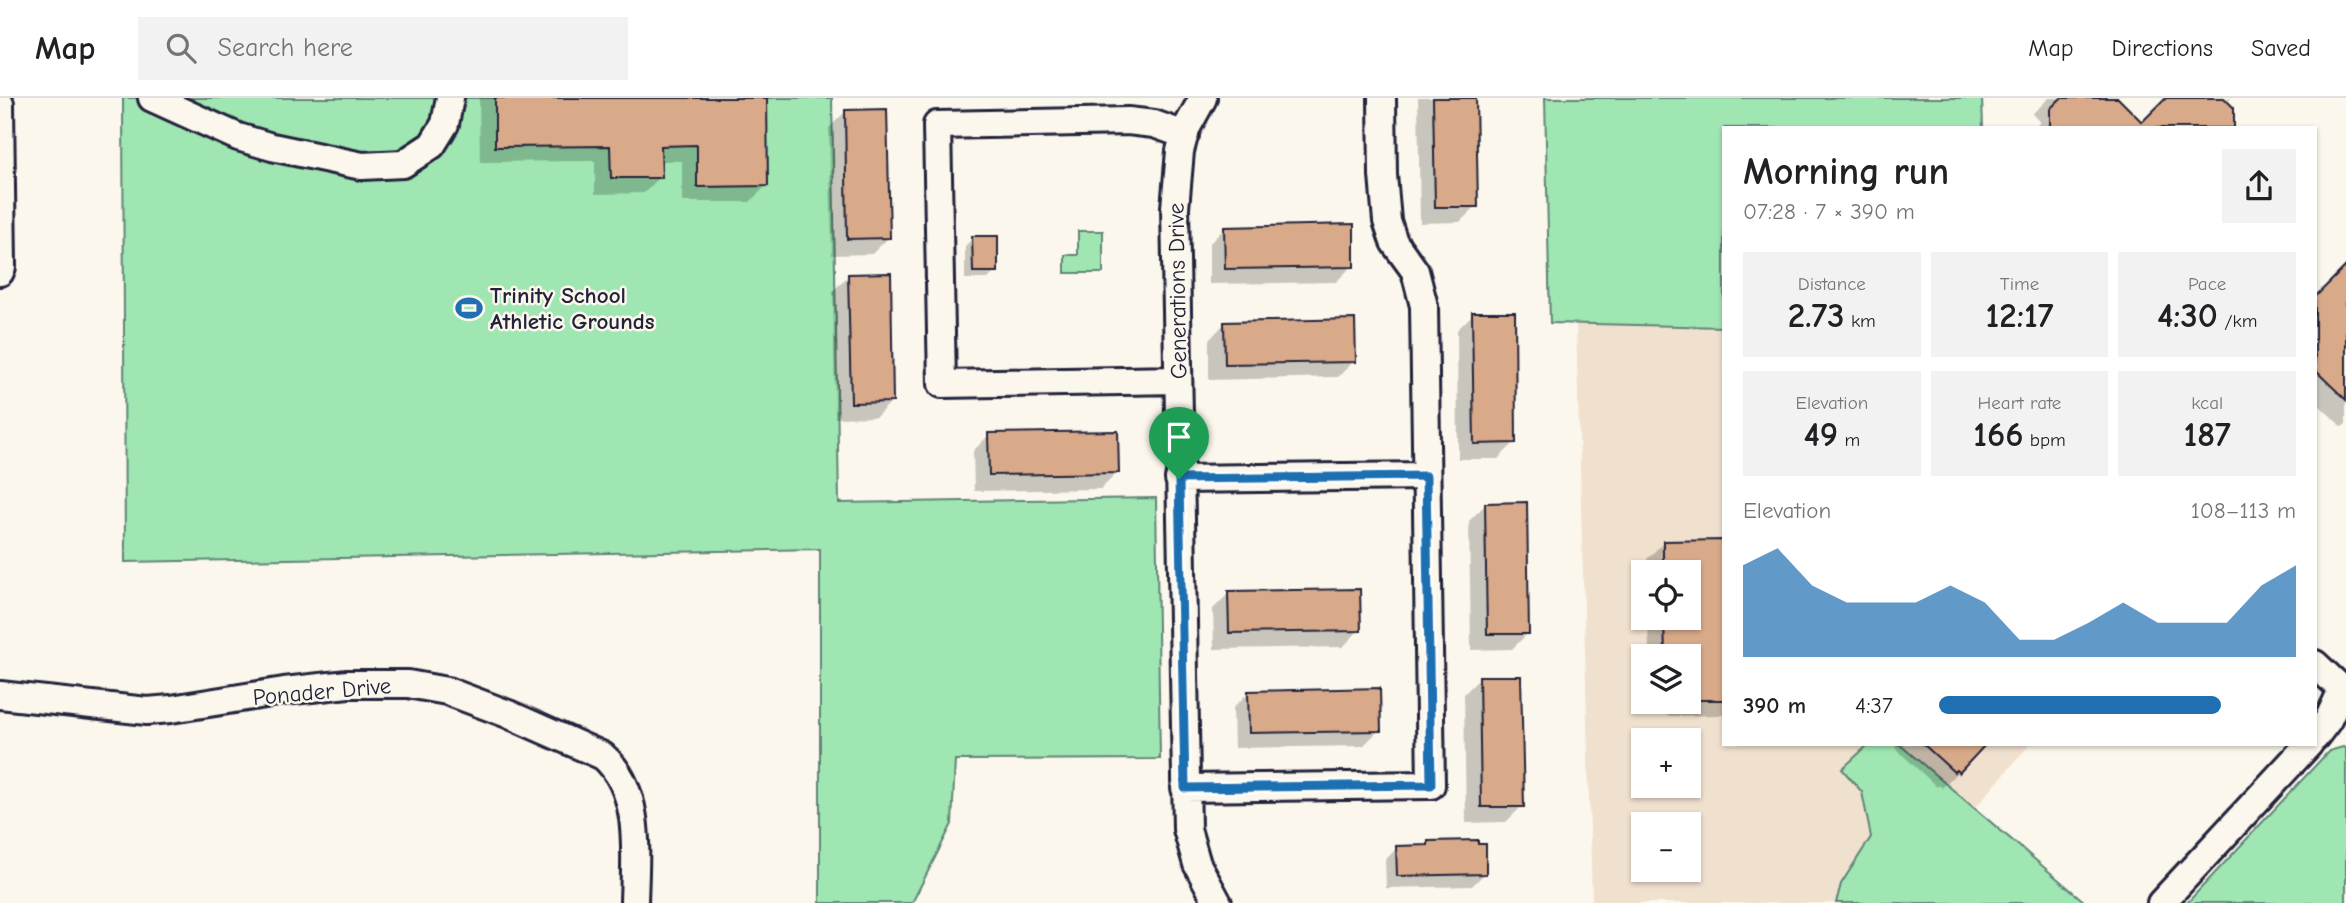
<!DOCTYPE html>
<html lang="en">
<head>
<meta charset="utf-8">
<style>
  :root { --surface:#fff; --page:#f2f2f2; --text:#202124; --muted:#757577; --line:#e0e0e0; --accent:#1f6fb2 }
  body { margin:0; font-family:"Comic Neue",sans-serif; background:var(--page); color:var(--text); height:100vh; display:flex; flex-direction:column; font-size:26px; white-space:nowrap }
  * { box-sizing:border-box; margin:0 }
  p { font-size:23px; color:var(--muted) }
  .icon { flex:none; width:38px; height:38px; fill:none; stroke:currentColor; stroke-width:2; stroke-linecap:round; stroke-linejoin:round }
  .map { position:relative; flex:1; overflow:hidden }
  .sheet { position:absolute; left:1722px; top:28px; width:595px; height:620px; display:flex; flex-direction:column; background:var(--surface); border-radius:0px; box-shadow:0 2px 5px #0004 }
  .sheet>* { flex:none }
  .buttons { position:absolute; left:1631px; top:462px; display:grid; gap:14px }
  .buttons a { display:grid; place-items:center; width:70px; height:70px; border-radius:0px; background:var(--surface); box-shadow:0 2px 5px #0004; font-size:35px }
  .pin { position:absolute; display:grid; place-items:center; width:60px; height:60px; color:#fff; margin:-72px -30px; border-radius:50% 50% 50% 0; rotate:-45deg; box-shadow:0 0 7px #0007 }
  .pin .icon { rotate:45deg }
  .round { display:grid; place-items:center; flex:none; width:74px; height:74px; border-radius:0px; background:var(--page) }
  .head { display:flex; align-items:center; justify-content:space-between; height:119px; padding:0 21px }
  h1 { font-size:38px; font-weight:700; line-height:52px }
  .figures { display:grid; grid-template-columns:repeat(3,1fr); gap:10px; height:119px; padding:7px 21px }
  .figures div { display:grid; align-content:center; border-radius:0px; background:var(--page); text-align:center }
  .figures b { font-size:35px; font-weight:700 }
  .figures small { font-size:19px; font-weight:400 }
  .figures p { font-size:19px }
  .chart { height:196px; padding:14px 21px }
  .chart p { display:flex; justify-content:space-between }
  .chart svg { width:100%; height:126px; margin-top:7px; fill:var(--accent); opacity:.7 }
  ul { padding:0 21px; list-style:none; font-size:23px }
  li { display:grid; grid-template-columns:112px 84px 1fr; align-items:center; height:52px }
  li i { height:18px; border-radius:9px; background:var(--accent) }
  header { display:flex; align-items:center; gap:42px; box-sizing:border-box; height:98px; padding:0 35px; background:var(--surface); border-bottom:2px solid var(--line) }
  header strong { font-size:33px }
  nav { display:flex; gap:38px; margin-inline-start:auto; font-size:24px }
  .search { width:490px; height:63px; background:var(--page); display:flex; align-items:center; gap:18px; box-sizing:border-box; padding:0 24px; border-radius:0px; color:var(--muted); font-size:26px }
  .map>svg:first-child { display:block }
</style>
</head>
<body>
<header>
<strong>Map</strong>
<div class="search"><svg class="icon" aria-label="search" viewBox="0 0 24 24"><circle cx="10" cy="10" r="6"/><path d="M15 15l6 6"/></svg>Search here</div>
<nav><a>Map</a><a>Directions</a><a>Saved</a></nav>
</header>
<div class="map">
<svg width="2346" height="805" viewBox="0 0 2346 805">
  <rect width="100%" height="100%" fill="#fbf7ec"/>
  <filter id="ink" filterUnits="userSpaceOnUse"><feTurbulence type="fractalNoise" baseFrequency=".0143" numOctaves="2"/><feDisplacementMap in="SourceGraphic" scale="14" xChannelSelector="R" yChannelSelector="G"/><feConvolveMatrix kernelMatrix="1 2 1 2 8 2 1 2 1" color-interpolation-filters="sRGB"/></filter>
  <g filter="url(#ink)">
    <path fill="#f0e0ce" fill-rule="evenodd" d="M1576,224L1724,229V646H1869L1842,671L1862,694L1871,739L1841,786L1836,805H1592ZM1643,474H1689V520H1643ZM1643,558H1689V604H1643ZM1643,642H1689V688H1643ZM1643,726H1689V772H1643Z
      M1899,646H2030L1975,710Z"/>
    <path fill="#9fe6b3" stroke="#608477" stroke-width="2" d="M123,0H832L839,405L1156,400L1160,661L955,662L952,726L912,805H820V451L125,464Z
      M1545,0H1982L1983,30H1724V229L1550,225Z
      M1078,133H1103V175H1065V157H1078Z
      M1869,646H1899L2086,805H1836L1841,786L1871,739L1862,694L1842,671Z
      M2343,649L2346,650V805H2187L2329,653Z"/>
    <path fill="#0003" d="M479,0H765L766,88L750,104H682V63H660V79L644,95L595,96V63L480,64Z
      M1418,0H1474L1476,108L1460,124L1420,125Z
      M2049,0H2116L2142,26L2168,0H2231L2226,5L2233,30H2035L2040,24L2032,16Z
      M845,14L888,140L872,156L832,157L829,30Z
      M1225,130L1352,168L1336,184L1209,186V146Z
      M973,140L996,173L988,181H965V148Z
      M2346,170V326L2342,329L2315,303V201Z
      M849,177L892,303L876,319L835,320L833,193Z
      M1473,216L1514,345L1498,361H1458L1457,232Z
      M1225,225L1354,263L1338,279L1209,282V242Z
      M989,337L1117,375L1101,391L974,393L973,353Z
      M1485,407L1528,535L1512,551L1471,552L1469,423Z
      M1724,444V617L1667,618V610L1650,611V604H1689V558H1649L1648,520H1689V474H1648L1647,461L1663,445Z
      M1229,495L1359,532L1343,549L1214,551L1213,511Z
      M1480,580L1522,708L1506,724L1466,725L1464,596Z
      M1249,594L1379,632L1363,648L1234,650L1233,610Z
      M1894,646H1984L1942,690L1939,687L1937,689L1895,650L1896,648Z
      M1429,745L1485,775L1472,788L1386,790L1385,762L1397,750L1425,749Z"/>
    <path fill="#d8aa89" stroke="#22223b" stroke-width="2" d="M495,0H767L768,88L697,89V47L661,48L662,80H611L610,48L495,49Z
      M1433,0H1476L1478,109H1435Z
      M2061,0H2118L2142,24L2166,0H2224L2234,10V30H2050V11Z
      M887,11L890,140L847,141L845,12Z
      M1354,126V169L1225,171L1224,129Z
      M972,138H998V174H973Z
      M2346,168V302L2315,272V199Z
      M891,175L893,304L851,305L848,176Z
      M1472,214H1515L1516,345L1474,346Z
      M1355,221L1356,264L1225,266L1224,224Z
      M1118,333L1119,375L989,377L988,335Z
      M1527,404L1529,536H1487L1485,405Z
      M1724,442V602H1689V558H1665L1664,520H1689V474H1663V443Z
      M1360,491L1361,533L1229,535L1228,493Z
      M1479,578H1521L1524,709H1481Z
      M1380,590L1381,633L1249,635L1248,593Z
      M1923,646H1986L1959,675L1956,672L1954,674Z
      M1478,742V746H1486V776L1397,778L1396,748L1428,747V743Z"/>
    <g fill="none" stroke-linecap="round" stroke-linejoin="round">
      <defs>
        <path id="minor" d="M152,0L238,39L272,49L362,68L403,66L432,47L445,26L450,0
          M1203,0L1186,31L1180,53L1175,110L1187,731L1197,766L1218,805
          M0,6L2,169L0,174
          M1178,282L942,286L937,27L1128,23L1154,26L1185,37
          M1179,381L1426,378
          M2315,566L2346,595
          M0,597L147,613L171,611L284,593L348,586H408L447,593L508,616L603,658C643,693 635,757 634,805
          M2315,639L2328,622L2342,592
          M1185,690L1431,687L1424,208L1415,173L1394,144L1387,123L1383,77L1382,0
          M2161,805L2309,646"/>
      </defs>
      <use href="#minor" stroke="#22223b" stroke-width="32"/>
      <use href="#minor" stroke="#fbf7ec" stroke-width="26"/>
    </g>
  </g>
  <g fill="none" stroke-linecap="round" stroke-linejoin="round" filter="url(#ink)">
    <defs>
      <path id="route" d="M1426,378L1431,687L1185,690L1179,381Z"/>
    </defs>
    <use href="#route" stroke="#fff" stroke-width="14"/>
    <use href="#route" stroke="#1f6fb2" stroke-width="9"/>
  </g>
  <defs>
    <symbol id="stadium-bare" viewBox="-9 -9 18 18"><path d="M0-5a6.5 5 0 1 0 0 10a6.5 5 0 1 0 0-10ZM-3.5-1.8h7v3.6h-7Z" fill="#1f6fb2" stroke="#fbf7ec" stroke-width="2.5" paint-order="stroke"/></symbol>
  </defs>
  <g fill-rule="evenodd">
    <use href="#stadium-bare" x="450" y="191" width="38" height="38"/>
  </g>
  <g text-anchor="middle" stroke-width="5" stroke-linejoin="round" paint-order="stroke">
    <g font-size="23" fill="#22223b" stroke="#fbf7ec">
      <text transform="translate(1177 193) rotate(-91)" y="8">Generations Drive</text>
      <text transform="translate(322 593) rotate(-5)" y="8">Ponader Drive</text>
    </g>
    <g font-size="23" font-weight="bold" fill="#22223b" stroke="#fbf7ec" text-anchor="start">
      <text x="490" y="205">Trinity School<tspan x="490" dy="26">Athletic Grounds</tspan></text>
    </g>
  </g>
</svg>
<div class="buttons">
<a><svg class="icon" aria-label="locate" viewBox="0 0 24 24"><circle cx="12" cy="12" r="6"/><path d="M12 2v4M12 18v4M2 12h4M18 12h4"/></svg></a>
<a><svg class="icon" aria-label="layers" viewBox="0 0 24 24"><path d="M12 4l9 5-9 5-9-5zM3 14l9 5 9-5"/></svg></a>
<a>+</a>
<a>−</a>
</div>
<div class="pin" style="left:1179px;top:381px;background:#1e9e55"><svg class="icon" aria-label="arrive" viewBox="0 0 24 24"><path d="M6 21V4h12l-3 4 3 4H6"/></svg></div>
<section class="sheet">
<div class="head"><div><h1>Morning run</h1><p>07:28 · 7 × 390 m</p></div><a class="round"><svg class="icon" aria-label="share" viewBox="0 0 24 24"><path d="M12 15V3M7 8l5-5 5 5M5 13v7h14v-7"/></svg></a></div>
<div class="figures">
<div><p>Distance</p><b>2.73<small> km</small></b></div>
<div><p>Time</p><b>12:17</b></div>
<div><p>Pace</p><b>4:30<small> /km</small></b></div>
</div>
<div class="figures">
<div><p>Elevation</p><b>49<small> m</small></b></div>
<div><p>Heart rate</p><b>166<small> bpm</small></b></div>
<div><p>kcal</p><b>187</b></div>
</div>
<div class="chart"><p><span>Elevation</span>108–113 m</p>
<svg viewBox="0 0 160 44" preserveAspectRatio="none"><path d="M0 44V12L10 6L20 19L30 25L40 25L50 25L60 19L70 25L80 38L90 38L100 32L110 25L120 32L130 32L140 32L150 19L160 12V44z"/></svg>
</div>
<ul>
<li><b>390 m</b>4:37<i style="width:79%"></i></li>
</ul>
</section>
</div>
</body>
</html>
